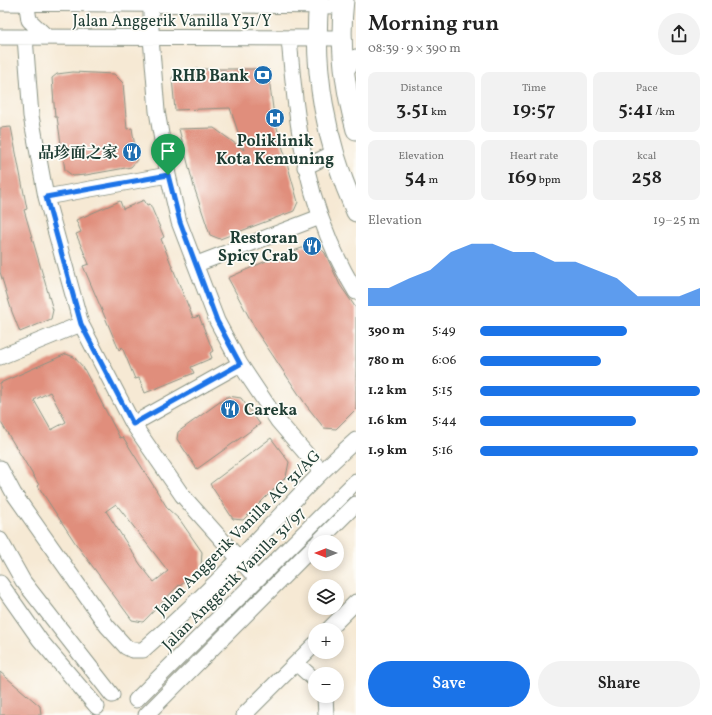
<!DOCTYPE html>
<html lang="en">
<head>
<meta charset="utf-8">
<style>
  :root { --surface:#fff; --page:#f2f2f2; --text:#222; --muted:#767676; --accent:#1a73e8 }
  body { margin:0; font-family:Vollkorn,"Noto Serif SC",serif; background:var(--page); color:var(--text); height:100vh; display:flex; flex-direction:column; font-size:15px; white-space:nowrap }
  * { box-sizing:border-box; margin:0 }
  p { font-size:13px; color:var(--muted) }
  .icon { flex:none; width:22px; height:22px; fill:none; stroke:currentColor; stroke-width:2; stroke-linecap:round; stroke-linejoin:round }
  .map { position:relative; flex:1; overflow:hidden }
  .panel { display:flex; flex-direction:column; background:var(--surface); width:356px }
  .panel>* { flex:none }
  .needle { width:26px; rotate:270deg }
  .fabs { position:absolute; left:308px; top:535px; display:grid; gap:8px }
  .fabs a { display:grid; place-items:center; width:36px; height:36px; border-radius:50%; background:var(--surface); box-shadow:0 2px 10px #0003; font-size:20px }
  .pin { position:absolute; display:grid; place-items:center; width:34px; height:34px; color:#fff; margin:-41px -17px; border-radius:50% 50% 50% 0; rotate:-45deg; box-shadow:0 0 4px #0007 }
  .pin .icon { rotate:45deg }
  .round { display:grid; place-items:center; flex:none; width:42px; height:42px; border-radius:21px; background:var(--page) }
  .head { display:flex; align-items:center; justify-content:space-between; height:68px; padding:0 12px }
  h1 { font-size:22px; font-weight:600; line-height:30px }
  .figures { display:grid; grid-template-columns:repeat(3,1fr); gap:6px; height:68px; padding:4px 12px }
  .figures div { display:grid; align-content:center; border-radius:8px; background:var(--page); text-align:center }
  .figures b { font-size:20px; font-weight:600 }
  .figures small { font-size:11px; font-weight:400 }
  .figures p { font-size:11px }
  .chart { height:112px; padding:8px 12px }
  .chart p { display:flex; justify-content:space-between }
  .chart svg { width:100%; height:72px; margin-top:4px; fill:var(--accent); opacity:.7 }
  .cta { display:flex; gap:8px; margin-top:auto; padding:8px 12px }
  .cta a { flex:1; height:46px; border-radius:24px; background:var(--accent); color:#fff; font-size:16px; font-weight:600; line-height:46px; text-align:center }
  .cta a+a { background:var(--page); color:var(--text) }
  ul { padding:0 12px; list-style:none; font-size:13px }
  li { display:grid; grid-template-columns:64px 48px 1fr; align-items:center; height:30px }
  li i { height:10px; border-radius:5px; background:var(--accent) }
  main { display:flex; flex:1; min-height:0 }
  .map>svg:first-child { display:block }
</style>
</head>
<body>
<main>
<div class="map">
<svg width="356" height="715" viewBox="0 0 356 715">
  <rect width="100%" height="100%" fill="#fdfcf7"/>
  <filter id="ink" filterUnits="userSpaceOnUse"><feTurbulence type="fractalNoise" baseFrequency=".025" numOctaves="2"/><feDisplacementMap in="SourceGraphic" scale="8" xChannelSelector="R" yChannelSelector="G"/><feConvolveMatrix kernelMatrix="1 2 1 2 8 2 1 2 1" color-interpolation-filters="sRGB"/></filter>
  <filter id="wash" filterUnits="userSpaceOnUse"><feTurbulence type="fractalNoise" baseFrequency=".012" numOctaves="4" result="noise"/><feDisplacementMap in="SourceGraphic" scale="16" xChannelSelector="R" yChannelSelector="G"/><feGaussianBlur stdDeviation="0.9" result="paint"/><feColorMatrix in="noise" values="0 0 0 0 0 0 0 0 0 0 0 0 0 0 0 0 0 1.4 0 .05"/><feComposite in="paint" operator="in"/></filter>
  <g filter="url(#wash)">
    <rect width="100%" height="100%" fill="#f6e9d4"/>
    <g id="blocks">
      <path fill="#e08e7c" fill-rule="evenodd" d="M197,69H260L269,78L275,124H276L298,202L294,211L220,239L210,235L194,187L179,129L214,128L244,150L230,108L175,110L172,78L177,71Z
        M73,72L114,74L123,83L127,129L132,128L137,160L131,167L86,175L73,176L65,170L57,117H55L52,78L57,74Z
        M11,127L27,209L24,210L53,310L51,319L20,332L12,312L0,272V128Z
        M144,200L147,205L150,204L164,237L161,239L193,318L199,316L213,351L210,353L212,358L191,367L194,373L145,393L139,378L135,379L122,347L119,350L83,266L89,264L76,234L81,232L76,220L120,201L123,209Z
        M310,245L320,248L325,253L340,285L356,308V409L336,429L324,428L306,405L257,332L228,278L266,261Z
        M66,354L74,357L83,367L120,438L123,437L168,509L180,520L202,552L201,567L180,586L179,585L143,622L132,620L76,544L38,486L39,485L0,421V383ZM50,392L66,422L51,430L34,400ZM116,504L168,571L154,582L140,564L106,511Z
        M228,396L241,398L260,424L197,469L177,439L178,432Z
        M271,438L289,462L286,477L243,520L233,519L210,484Z
        M0,672L40,706L41,715H0Z"/>
    </g>
  </g>
  <g filter="url(#ink)">
    <use href="#blocks" fill-opacity="0" stroke="#8a9384" stroke-width="1"/>
    <g fill="none" stroke-linecap="round" stroke-linejoin="round">
      <defs>
        <path id="minor" d="M26,0L29,20L47,37
          M151,0V38L157,111L168,175L179,222L217,321L240,364L278,421L321,471
          M0,3L343,6
          M0,37L343,38
          M25,37L31,116L46,197L81,324L133,424L182,495L257,579
          M289,38C297,131 306,210 356,292
          M346,71L356,57
          M305,167L334,153
          M46,197L168,175
          M197,264L320,217
          M0,357L81,324
          M133,424L240,364
          M0,468L14,494L107,626L126,647L132,650H143C176,621 208,591 238,560C277,519 314,477 356,440
          M0,540L23,581L112,695
          M318,542L356,504
          M0,583L40,640L97,707
          M328,630L356,602
          M296,663L315,680
          M325,696L326,715
          M136,700L356,481
          M146,715L315,545
          M244,715L315,644"/>
        <path id="major" d="M319,0C312,72 327,147 356,212
          M344,0C339,42 345,89 356,130"/>
      </defs>
      <use href="#minor" stroke="#8a9384" stroke-width="17"/>
      <use href="#major" stroke="#8a9384" stroke-width="21"/>
      <use href="#minor" stroke="#fff" stroke-width="15"/>
      <use href="#major" stroke="#fff" stroke-width="19"/>
    </g>
  </g>
  <g fill="none" stroke-linecap="round" stroke-linejoin="round" filter="url(#ink)">
    <defs>
      <path id="route" d="M168,175L180,222L217,321L240,364L133,424L81,324L46,197Z"/>
    </defs>
    <use href="#route" stroke="#fff" stroke-width="8"/>
    <use href="#route" stroke="#1a73e8" stroke-width="5"/>
  </g>
  <defs>
    <symbol id="bank-disc" viewBox="-11 -11 22 22"><circle r="9.5" fill="#1f6fb2" stroke="#fdfcf7"/><path d="M-6-4H6V4H-6ZM0-2.3a2.3 2.3 0 1 0 0 4.6a2.3 2.3 0 1 0 0-4.6Z" fill="#fff"/></symbol>
    <symbol id="hospital-disc" viewBox="-11 -11 22 22"><circle r="9.5" fill="#1f6fb2" stroke="#fdfcf7"/><path d="M-5-5h3v3.5h4V-5h3V5h-3V1.5h-4V5h-3Z" fill="#fff"/></symbol>
    <symbol id="restaurant-disc" viewBox="-11 -11 22 22"><circle r="9.5" fill="#1f6fb2" stroke="#fdfcf7"/><path d="M-5-6h1v4h1v-4h1v4h1v-4h1v5L-1.5 .5V6h-2V.5L-5-1ZM5-6V6H3V1.5H1.5Q1.5-4 5-6Z" fill="#fff"/></symbol>
  </defs>
  <g fill-rule="evenodd">
    <use href="#bank-disc" x="252" y="64" width="22" height="22"/>
    <use href="#hospital-disc" x="264" y="107" width="22" height="22"/>
    <use href="#restaurant-disc" x="121" y="141" width="22" height="22"/>
    <use href="#restaurant-disc" x="301" y="235" width="22" height="22"/>
    <use href="#restaurant-disc" x="219" y="398" width="22" height="22"/>
  </g>
  <g text-anchor="middle" stroke-width="3.5" stroke-linejoin="round" paint-order="stroke">
    <g font-size="16" fill="#1f3d34" stroke="#fdfcf7">
      <text x="172" y="26">Jalan Anggerik Vanilla Y31/Y</text>
      <text transform="translate(237 532) rotate(-45)" y="6">Jalan Anggerik Vanilla AG 31/AG</text>
      <text transform="translate(233 578) rotate(-45)" y="6">Jalan Anggerik Vanilla 31/97</text>
    </g>
    <g font-size="16" font-weight="bold" fill="#1f3d34" stroke="#fdfcf7" text-anchor="end">
      <text x="249" y="81">RHB Bank</text>
      <text x="275" y="146" text-anchor="middle">Poliklinik<tspan x="275" dy="18">Kota Kemuning</tspan></text>
      <text x="118" y="158">品珍面之家</text>
      <text x="298" y="243">Restoran<tspan x="298" dy="18">Spicy Crab</tspan></text>
      <text x="244" y="415" text-anchor="start">Careka</text>
    </g>
  </g>
</svg>
<div class="fabs">
<a><svg class="needle" viewBox="-14 -14 28 28"><path d="M0-13l5 13h-10z" fill="#e53935"/><path d="M0 13l5-13h-10z" fill="#767676"/></svg></a>
<a><svg class="icon" aria-label="layers" viewBox="0 0 24 24"><path d="M12 4l9 5-9 5-9-5zM3 14l9 5 9-5"/></svg></a>
<a>+</a>
<a>−</a>
</div>
<div class="pin" style="left:168px;top:175px;background:#1e9e55"><svg class="icon" aria-label="arrive" viewBox="0 0 24 24"><path d="M6 21V4h12l-3 4 3 4H6"/></svg></div>
</div>
<section class="panel">
<div class="head"><div><h1>Morning run</h1><p>08:39 · 9 × 390 m</p></div><a class="round"><svg class="icon" aria-label="share" viewBox="0 0 24 24"><path d="M12 15V3M7 8l5-5 5 5M5 13v7h14v-7"/></svg></a></div>
<div class="figures">
<div><p>Distance</p><b>3.51<small> km</small></b></div>
<div><p>Time</p><b>19:57</b></div>
<div><p>Pace</p><b>5:41<small> /km</small></b></div>
</div>
<div class="figures">
<div><p>Elevation</p><b>54<small> m</small></b></div>
<div><p>Heart rate</p><b>169<small> bpm</small></b></div>
<div><p>kcal</p><b>258</b></div>
</div>
<div class="chart"><p><span>Elevation</span>19–25 m</p>
<svg viewBox="0 0 160 44" preserveAspectRatio="none"><path d="M0 44V33L10 33L20 27L30 22L40 11L50 6L60 6L70 11L80 11L90 17L100 17L110 22L120 27L130 38L140 38L150 38L160 33V44z"/></svg>
</div>
<ul>
<li><b>390 m</b>5:49<i style="width:67%"></i></li>
<li><b>780 m</b>6:06<i style="width:55%"></i></li>
<li><b>1.2 km</b>5:15<i style="width:100%"></i></li>
<li><b>1.6 km</b>5:44<i style="width:71%"></i></li>
<li><b>1.9 km</b>5:16<i style="width:99%"></i></li>
</ul>
<div class="cta"><a>Save</a><a>Share</a></div>
</section>
</main>
</body>
</html>
